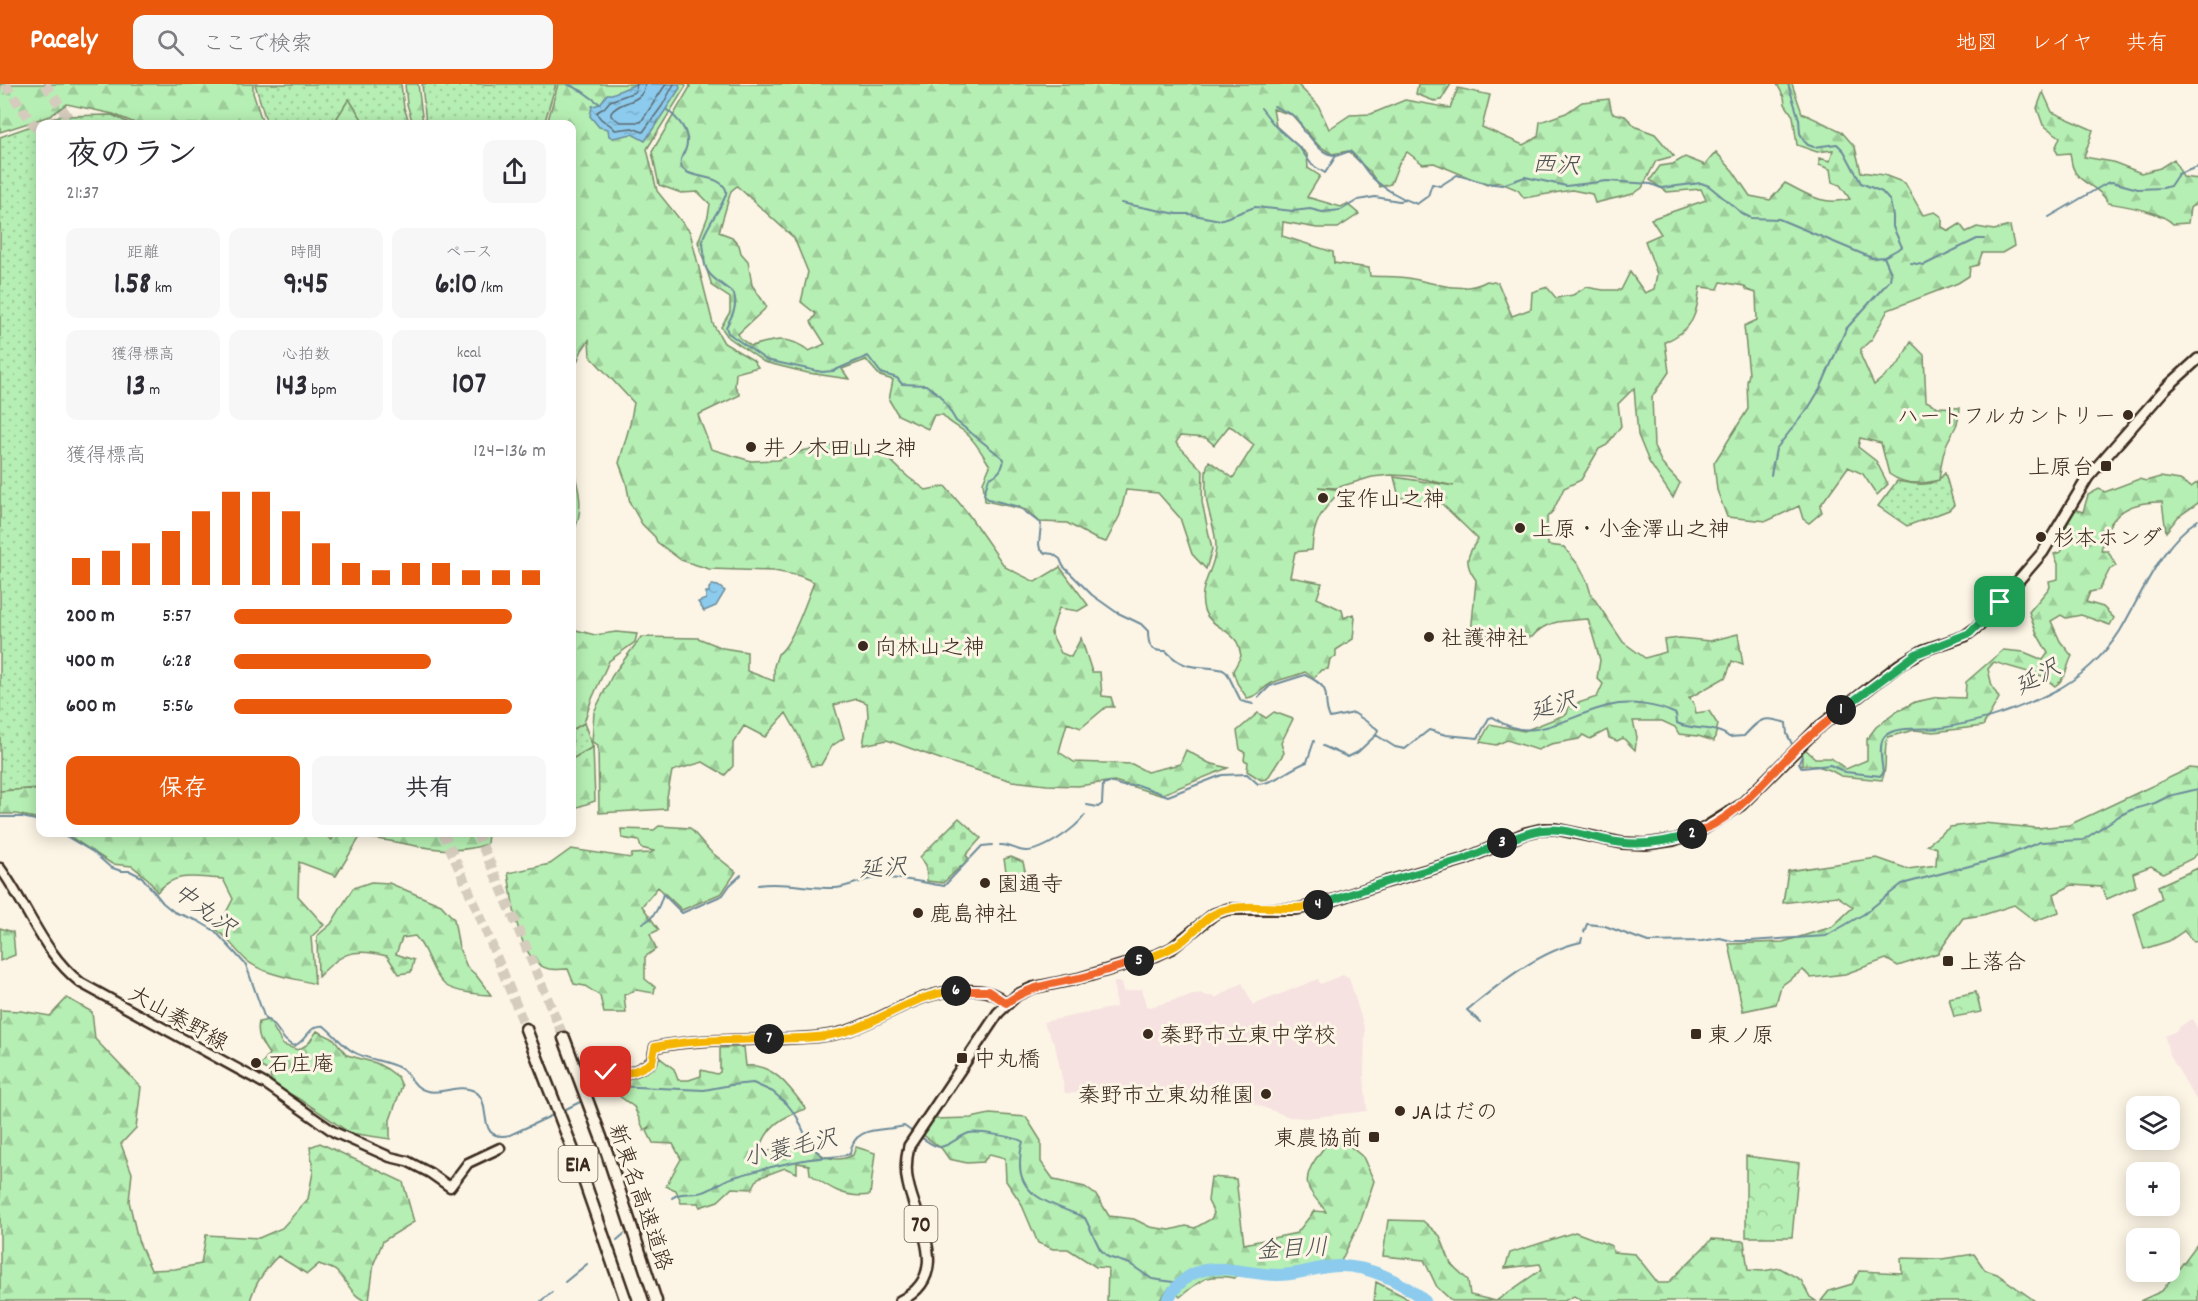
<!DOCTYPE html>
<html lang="ja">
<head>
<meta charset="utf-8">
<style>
  :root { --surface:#fff; --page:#f7f7f7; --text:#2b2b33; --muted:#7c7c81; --accent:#ea580c }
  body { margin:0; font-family:Dekko,"Klee One",sans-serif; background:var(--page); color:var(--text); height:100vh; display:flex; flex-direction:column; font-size:22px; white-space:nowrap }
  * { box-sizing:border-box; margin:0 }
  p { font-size:20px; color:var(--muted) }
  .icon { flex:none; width:33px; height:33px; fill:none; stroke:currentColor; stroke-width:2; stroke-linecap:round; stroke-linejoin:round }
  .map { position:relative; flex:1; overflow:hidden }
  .panel { position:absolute; left:36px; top:36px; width:540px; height:717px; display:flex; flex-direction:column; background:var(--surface); border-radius:12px; box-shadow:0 3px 15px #0003 }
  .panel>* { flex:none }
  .buttons { position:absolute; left:2126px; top:1012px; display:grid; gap:12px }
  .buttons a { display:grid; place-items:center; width:54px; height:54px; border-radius:12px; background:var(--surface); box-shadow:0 3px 15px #0003; font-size:30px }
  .pin { position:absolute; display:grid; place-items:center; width:51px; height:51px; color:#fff; margin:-26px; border-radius:12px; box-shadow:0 3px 9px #0006 }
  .km { position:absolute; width:30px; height:30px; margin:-15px; border-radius:50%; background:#222; color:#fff; font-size:16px; line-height:30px; text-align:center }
  .round { display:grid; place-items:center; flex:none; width:63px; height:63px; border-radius:12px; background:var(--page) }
  .overview { display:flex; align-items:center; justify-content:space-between; height:102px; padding:0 30px }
  h1 { font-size:33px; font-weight:700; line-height:45px }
  .metrics { display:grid; grid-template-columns:repeat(3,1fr); gap:9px; height:102px; padding:6px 30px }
  .metrics div { display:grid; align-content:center; border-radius:12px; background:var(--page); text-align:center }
  .metrics b { font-size:30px; font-weight:700 }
  .metrics small { font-size:16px; font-weight:400 }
  .metrics p { font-size:16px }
  .chart { height:168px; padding:12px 30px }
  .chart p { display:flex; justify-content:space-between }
  .chart svg { width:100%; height:108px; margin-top:6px; stroke:var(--accent); stroke-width:6 }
  .cta { display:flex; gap:12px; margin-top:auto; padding:12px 30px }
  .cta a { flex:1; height:69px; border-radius:12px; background:var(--accent); color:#fff; font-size:24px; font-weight:700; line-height:69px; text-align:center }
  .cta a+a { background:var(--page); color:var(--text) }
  ul { padding:0 30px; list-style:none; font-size:20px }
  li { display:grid; grid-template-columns:96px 72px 1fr; align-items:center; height:45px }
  li i { height:15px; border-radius:8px; background:var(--accent) }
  header { display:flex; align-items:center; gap:36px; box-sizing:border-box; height:84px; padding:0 30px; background:var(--accent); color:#fff }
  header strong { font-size:28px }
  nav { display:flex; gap:33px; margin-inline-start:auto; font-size:21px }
  .search { width:420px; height:54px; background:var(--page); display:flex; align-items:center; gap:15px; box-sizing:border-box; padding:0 21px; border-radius:12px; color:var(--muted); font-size:22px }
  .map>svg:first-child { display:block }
</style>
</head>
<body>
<header>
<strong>Pacely</strong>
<div class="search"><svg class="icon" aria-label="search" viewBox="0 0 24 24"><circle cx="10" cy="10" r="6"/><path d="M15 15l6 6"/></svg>ここで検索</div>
<nav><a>地図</a><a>レイヤ</a><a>共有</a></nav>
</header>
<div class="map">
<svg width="2198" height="1217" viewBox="0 0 2198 1217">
  <defs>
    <pattern id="grass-dots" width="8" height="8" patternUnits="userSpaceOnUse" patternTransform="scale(1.5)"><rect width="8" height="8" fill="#b6efb3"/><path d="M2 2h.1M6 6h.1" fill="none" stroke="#9dcd9a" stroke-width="1.8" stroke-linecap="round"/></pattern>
    <pattern id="forest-firs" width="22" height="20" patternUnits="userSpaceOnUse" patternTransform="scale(1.5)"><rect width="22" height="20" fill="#b6efb3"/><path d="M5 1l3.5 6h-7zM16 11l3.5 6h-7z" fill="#9dcd9a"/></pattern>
    <pattern id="cemetery-stones" width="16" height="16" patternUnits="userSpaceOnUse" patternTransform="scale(1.5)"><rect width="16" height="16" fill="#b6efb3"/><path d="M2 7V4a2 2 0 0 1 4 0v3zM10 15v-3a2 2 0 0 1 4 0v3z" fill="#9dcd9a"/></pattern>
    <pattern id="park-crowns" width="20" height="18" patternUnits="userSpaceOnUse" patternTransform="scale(1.5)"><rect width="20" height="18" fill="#b6efb3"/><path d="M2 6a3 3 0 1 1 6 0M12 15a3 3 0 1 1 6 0" fill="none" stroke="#9dcd9a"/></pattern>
    <pattern id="water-ripples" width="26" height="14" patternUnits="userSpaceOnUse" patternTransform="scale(1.5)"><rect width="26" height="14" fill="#8ccbed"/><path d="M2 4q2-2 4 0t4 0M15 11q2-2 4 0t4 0" fill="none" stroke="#7aaecb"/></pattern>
  </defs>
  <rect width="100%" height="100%" fill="#fcf5e5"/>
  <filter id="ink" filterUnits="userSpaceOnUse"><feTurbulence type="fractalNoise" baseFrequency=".0167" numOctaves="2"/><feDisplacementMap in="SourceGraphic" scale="12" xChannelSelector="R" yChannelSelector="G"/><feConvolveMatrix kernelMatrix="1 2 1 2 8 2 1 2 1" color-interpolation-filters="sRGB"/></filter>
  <g filter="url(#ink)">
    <path fill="#f6e2e1" d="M1343,891L1349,894L1365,946L1364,992L1367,1027L1306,1034L1290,1033L1246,1017L1237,997L1217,1011L1065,1009L1055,961L1043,938L1116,923L1114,898H1122L1123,908L1142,905L1146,922L1150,923L1200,909L1207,912H1213L1215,914L1242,899L1253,921L1318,895L1320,900Z
      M2192,935L2198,945V1019L2169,970L2165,952L2178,946V944Z"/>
    <path fill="url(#grass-dots)" stroke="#788c68" stroke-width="1.5" d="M255,0H401L404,24L410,40H267Z
      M422,0H556L544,40H426Z
      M112,31L131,40H40V707L30,705L0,707V53L59,32Z
      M1945,389L1954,421L1949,426L1907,442L1878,422L1897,397C1914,400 1933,405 1945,389Z
      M584,639L593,663L572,675V646Z"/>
    <path fill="url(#forest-firs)" stroke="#788c68" stroke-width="1.5" fill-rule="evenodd" d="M0,0H253V9L263,40H137L113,30L67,20L50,32L0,48Z
      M405,0H418L423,40H413L407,20Z
      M558,0H685L686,2L647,65L657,107L690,148L713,240L724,259L753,276L758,283L736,289L735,302L740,311L698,331L711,365L751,377L778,376L801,367L834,361L840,357L854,360L890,376L908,393L926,406L945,402L966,427L1005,483L1035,498L1060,483L1088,521L1078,527L1059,524L1051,549L1061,569L1071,573L1081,554L1092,588H1100L1102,612L1111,613L1114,623H1106L1081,644L1067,639L1059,668L1074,678L1132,680L1147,688L1180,680L1186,666L1209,679L1228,684L1160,711L1114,697L1078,702L1047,701L1012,697L943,676L887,656L863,661L868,632L867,619L857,615L834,621L844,654L832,662L821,681L811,682L799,652L786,629L765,653L744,642L733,659V682L725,691L703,678L672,687L667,713V725L599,729L598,661L592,658L594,628L612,592L641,553L698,554L723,564L747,568V587L774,597V582L778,570C791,563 808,513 814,498L800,492L774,487L709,485L681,476L657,458L655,453L642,440L630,419L626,398L619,379L630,340L634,319L590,272L589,256L582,266L572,290V40H547Z
      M689,0H1297L1318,21L1329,45L1350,31L1371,30L1405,16L1450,24L1458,4L1490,11L1482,43L1523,61L1538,53L1540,38L1566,29L1582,18L1609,15L1612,29L1625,32L1636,43L1655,50L1674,72L1656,77L1642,104L1633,110L1595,119L1592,110L1572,106L1524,114L1518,106L1499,98L1487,101L1434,79L1423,80L1407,68L1399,79L1391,100L1380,103L1370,88L1348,67L1332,70L1319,62L1292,31L1273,25L1276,42L1307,70L1308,84L1320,92L1307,113L1341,123L1347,120L1359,130L1338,144H1317L1283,138L1282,152L1333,168L1334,179L1369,184L1370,192C1384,193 1400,192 1413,195C1439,200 1464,210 1487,197L1498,199L1512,232L1531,225L1532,208L1547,203L1556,214L1573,211L1586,203L1603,206H1621L1630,188L1645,209L1654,205L1657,190L1645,157L1661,150L1651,135L1706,116L1701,105L1667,108L1650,96L1660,82L1673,80L1685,73L1705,81L1716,68L1733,87L1750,112L1770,116L1785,99C1809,111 1822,122 1850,115L1840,101L1832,98L1830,85L1819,81V74L1830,77L1833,66L1817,68L1797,61L1793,32L1785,20L1784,13L1777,0H1792L1802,29L1841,47L1855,63L1861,88L1884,91L1905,99L1923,131L1935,128L1942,133V143L1949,147L1960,140L1966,148L1977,143L1994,146L2010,142L2014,162L2002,169H1982L1978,181L1970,183L1969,192L1958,199L1888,226L1872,255L1861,265V272L1874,301L1898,281L1911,258L1924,271L1926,317L1938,323L1960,324C1958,342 1956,342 1948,357C1942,368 1941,383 1939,396C1921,401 1904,401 1889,390L1881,359L1860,354L1858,363L1876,377L1888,400L1877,411L1863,390L1848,383L1820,422L1822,428L1809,439L1803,435L1799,422L1767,437L1727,433L1717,406L1714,379L1748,325L1747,298L1749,290L1744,242L1757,236L1756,209L1747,206L1744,202L1721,198L1718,205L1700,203C1696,232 1694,245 1665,258L1669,288L1652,313L1654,363L1663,381L1680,399L1673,414L1649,378L1638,351L1634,304L1618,320L1621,342L1607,361L1599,365L1581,396L1564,404L1553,427L1547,433L1548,461L1564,463L1580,483L1587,497L1591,510L1623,558L1645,574L1666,568L1664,556L1680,554L1710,557L1738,550L1743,581L1732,577L1726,593L1689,614L1694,620L1696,629L1709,627L1718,641L1714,657L1698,652L1679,650L1675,643L1662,637H1633L1637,653L1635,666L1623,654L1617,657L1609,654L1607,646L1590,655L1583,651L1579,655L1551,660L1538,666L1507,656L1496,661L1480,658L1490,640L1524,647L1567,630L1569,622L1597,613L1603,600L1597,594L1600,576L1588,535C1568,537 1546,535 1532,553L1471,550L1476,496C1463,479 1467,471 1478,455L1440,418L1428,421L1399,413L1394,393L1454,402L1410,392L1391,391L1372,393L1336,404L1318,403L1341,406C1322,427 1313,437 1312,466L1295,468L1290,493L1322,499L1317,514L1342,526L1344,534L1353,530L1355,533L1353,555L1336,566V573L1330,575L1328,585L1321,586L1314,594L1305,588C1294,593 1283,594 1272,599C1262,604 1258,613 1247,614L1237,599L1233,587L1241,572C1240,567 1239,562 1237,558C1229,545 1209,541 1204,526C1197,502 1215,486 1216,463C1216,441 1204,425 1206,399C1206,390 1205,386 1209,377L1233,394L1254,361L1233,344L1229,342L1214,361L1206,354L1180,352L1176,359L1203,387L1202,418L1212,465L1206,485L1192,470L1180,434L1158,409L1126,406L1120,431L1106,458L1096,455L1067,439L1040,438L1026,426L985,417L983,398L990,382C983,371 976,358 966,349C958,342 951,341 943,331H934L928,345L898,331L889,316L893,296L880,292L866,276L842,285L849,295L808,289L764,278L728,253L721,243L730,228V214L712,202L698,158L708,132L710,120L698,108L681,109L659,101L652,68L690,3ZM737,102L794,154L808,188L801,218L816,230L811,238L825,260L809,267C788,250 774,256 751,262L741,255L738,250L767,223L752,201L748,177L741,169L739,161L732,153L719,148L731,107Z
      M2043,8L2052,28L2093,46L2084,73L2113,78L2141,89L2160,84L2174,75L2183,93L2198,95V117L2190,124L2188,139L2173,140C2161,127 2125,122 2108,119C2101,103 2079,100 2073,84C2071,79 2071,73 2070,69L2058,70L2055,65L2060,53L2043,41L2037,24Z
      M349,15L365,40H333Z
      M572,381C579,404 585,426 573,449L572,448Z
      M2160,393L2180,396L2191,403L2198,398V419L2178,433L2166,448L2162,418C2127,417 2107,431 2101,467H2108L2116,482L2110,485L2099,506L2090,508L2086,518L2103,523L2114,534L2110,541L2081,531L2066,534L2061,531L2051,537L2060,557L2072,572C2066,583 2067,594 2055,602L2042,592L1994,578L1988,585L1992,602L1999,614L1983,642L1934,648L1914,646L1888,653C1882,667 1889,680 1882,696L1841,692L1830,686L1814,681H1802V667L1805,665L1815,674H1831L1846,685L1867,676V655L1876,643L1898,627L1915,618L1938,613L1965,614L1966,598L2003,566L2024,568L2043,576L2048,569L2037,550L2029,528L2050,503L2049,497L2058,495V480L2054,470L2061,468L2066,459L2061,453L2073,425L2083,428L2088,411L2099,405L2105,408L2139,395L2146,397Z
      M572,537L576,546L595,551L616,548L637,550L635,558L609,577L591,617L584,639L572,646Z
      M1274,628L1293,635L1281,659L1284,669L1267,695L1261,696L1247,687L1248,678L1244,676L1245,669L1240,665L1237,647L1258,629L1266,634Z
      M593,663L595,717L572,725V675Z
      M2190,684L2198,685V769L2193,774L2163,789L2151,782L2133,789L2136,802L2107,815L2101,803L2072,801L2054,810L2059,828L2035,837L2014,821L1983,831L1963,834L1938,869L1898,882L1886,875L1845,890L1811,894L1803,886L1781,902L1776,920L1743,927L1729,860L1783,858L1832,843L1853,823L1837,812L1783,819L1788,787L1877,774L1908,785L1936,781L1937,764L1927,761L1950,743L1983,739L2037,744L2069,741Z
      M30,705L40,707V735L16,730H0V707Z
      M659,742L690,744L710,767L736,788L722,809L682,826L658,803L642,822L659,846L650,850L656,865L645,873V895L655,903L654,909L636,906L624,911L626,929H604L600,912L585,902L574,900L568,885C562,885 555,886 549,885C517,878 513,817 508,789L550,780L571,765L631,774L632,770L650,769L654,767L641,764L639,757L622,754L621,745L654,746Z
      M321,748L332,756L335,748L488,749L487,760C446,775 403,756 360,753L336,792L299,778L298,812L324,841L311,853L315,900C294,894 265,891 247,877C236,867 229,855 217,846L233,815L223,795C196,794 177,786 157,808L148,795L132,782L112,780L64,749Z
      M2198,784V857L2194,858L2184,847L2169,857L2144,865L2134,830L2162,815L2158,802Z
      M371,798L389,799L441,821L454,835L459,864L467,883L476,891L491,911C480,911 455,908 445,901C431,889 428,866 415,852L402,854L396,870L414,876L411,888L399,890L387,872C353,863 341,869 318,893L317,852L331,840L353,804Z
      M0,844L13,848L15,871L0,877Z
      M67,914L92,928L95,955L141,1003L136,1044L121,1060L132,1089L129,1117L138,1156L151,1186L175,1185L201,1180L206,1151L259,1154L282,1144L308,1115L313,1088L310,1063L320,1059L403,1098L414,1138L383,1157L374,1179L369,1217C353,1216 348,1197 337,1188C333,1184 325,1183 319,1180L307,1190L278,1172C265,1185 255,1199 250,1217H0V926L21,927L50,932Z
      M269,936L283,961L298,966L308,960L317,947L334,955L347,971L376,979L387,985L398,993L402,1002L390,1036V1055L350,1049L306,1019L271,999L270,988L260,982L269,970C262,960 256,951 259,938Z
      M744,963L746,982C774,979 791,1005 806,1025C783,1032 764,1043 760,1069L807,1059C821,1073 834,1080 853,1071L856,1063L875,1069L870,1111C846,1115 829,1104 810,1090L809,1081L797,1079V1089L785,1084L758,1094L752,1105L732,1104L718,1117L700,1123L698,1119H681L676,1106L666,1102L681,1075L673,1060L653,1059L647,1047L649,1043L644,1046L634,1023L618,1011L609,990L626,989L656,971L674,985L678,996H689L701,992V986L717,990L720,988V964Z
      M990,1030L1026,1033L1041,1057V1078L1054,1096L1085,1103L1097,1112L1109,1132L1134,1135L1150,1143L1170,1146L1186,1142L1195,1144L1211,1135L1214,1129L1208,1117L1211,1093L1236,1095L1244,1160L1297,1149L1314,1127L1326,1128C1322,1121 1315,1115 1311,1108C1299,1091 1319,1071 1329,1057L1341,1055L1363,1073L1374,1097L1361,1136L1340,1179L1313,1181L1284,1188L1245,1185L1234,1194C1206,1189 1201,1196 1180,1213L1170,1203L1159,1217H1107L1108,1184L1096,1183L1068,1165H1053L1038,1159L1021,1119L1006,1097L1005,1074L990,1070L983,1078L967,1079L949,1075L942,1065L922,1050L933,1035L971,1034Z
      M1388,1136L1423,1137L1440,1152L1451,1180L1468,1196L1470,1211L1496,1217H1452L1437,1203L1424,1176L1383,1172Z
      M1575,1148L1612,1162L1613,1168L1635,1170L1658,1199H1668L1712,1155L1744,1157L1748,1186L1763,1187L1780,1184L1801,1196L1810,1213L1816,1217H1582L1574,1212L1564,1217H1496L1542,1185L1540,1180L1505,1184L1510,1169Z
      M2198,1159V1217H2140L2162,1207Z
      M1974,1170L1985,1186L1997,1190L2035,1217H1821L1829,1207L1852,1200L1859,1187L1902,1189L1901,1174L1942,1175Z
      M1376,1198L1403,1212L1409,1217H1374Z"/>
    <path fill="url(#cemetery-stones)" stroke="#788c68" stroke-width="1.5" d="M1418,0H1451L1441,16L1434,17L1416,10Z
      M959,734L981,754L966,771L969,775L943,799L927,797L926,781L920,773Z
      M1011,773L1023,778L1026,790L1020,797L1008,799L1004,775Z"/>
    <path fill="url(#park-crowns)" stroke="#788c68" stroke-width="1.5" d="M1976,908L1981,928L1954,933L1949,914Z
      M1746,1072L1799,1079L1792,1153H1746Z"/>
    <path fill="url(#water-ripples)" stroke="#6c8b9a" stroke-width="1.5" d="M636,0H679L680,4L645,57L632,50L613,54L609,52L608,45L599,43L590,32L592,22L600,20L607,10H612Z
      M712,501L718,502L725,507L716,522L704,527L698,518L706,515V508H709V504Z"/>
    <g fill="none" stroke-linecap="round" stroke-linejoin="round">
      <path stroke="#5b6a71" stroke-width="1.5" d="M637,0L635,8L610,17L604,24L597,28C599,38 610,38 615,46L632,44L643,48L662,22L674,0
        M645,0C643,21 620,15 611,29V32L620,38H641L666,0"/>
      <path stroke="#6c8b9a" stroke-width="2" d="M567,0L582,7L600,20
        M1274,22C1288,31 1298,27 1303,47C1314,54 1319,71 1336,71
        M1261,24L1275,42L1299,63L1312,81L1325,89L1336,72L1350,67C1358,74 1362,81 1368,89C1380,103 1400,114 1417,120L1428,112L1432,100L1440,102L1457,91L1486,99L1502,101L1525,93L1566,102L1607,97L1651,100L1661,104L1701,99L1709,102L1743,130L1751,134L1779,135L1872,174L1884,173L1902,163L1893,143V132L1890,117L1882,108L1861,99L1844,67L1837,60L1814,63L1808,61L1804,57L1800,49L1799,35L1788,0
        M667,26C678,35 691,48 686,64C684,70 679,74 681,81C684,96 720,89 726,106C729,114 706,142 703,155C702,160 704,163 704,168C705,175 703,180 707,186C712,196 726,202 734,210C738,222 732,232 726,243L728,249L766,276L822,288L833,287L868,272L881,289L897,294L902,300L926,301L941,312L956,337L1004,375C1003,385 998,391 989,394L984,410L988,415L1019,423L1041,440L1039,460L1040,465L1045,469L1053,470L1060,475L1063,482L1092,511L1116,528L1141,540L1148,547C1148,561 1150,568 1166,567C1187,589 1198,580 1223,586L1227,589L1241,617L1253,620
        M1121,119L1177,130H1189L1220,136L1255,123L1293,127L1310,125L1322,128L1341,126L1358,116L1375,113L1399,117L1405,116
        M2049,133L2107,99L2112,98L2138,105L2163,104L2170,102L2178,90L2198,83
        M1911,179L1924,181L1977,155H1984
        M1771,391L1776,365L1809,323L1820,305L1846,245L1890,196L1891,189L1884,173
        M1259,613L1270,602L1305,591C1337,606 1320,612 1330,634L1354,629L1376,644L1378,646L1376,651
        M1323,662L1348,673L1358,668L1376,651L1395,663L1405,665L1429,646L1446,651L1478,654L1489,634L1493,633C1531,663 1568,631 1608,622C1630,617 1655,620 1676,630L1677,639C1692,647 1715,641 1729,653L1744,652C1760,635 1763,631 1786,639L1787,650L1792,660
        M1800,668L1802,672L1799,679L1802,684L1830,681L1845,688L1881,692L1883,689C1882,680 1878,661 1884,653C1894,641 1928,646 1941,644C1982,638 2017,626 2053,608C2079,595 2105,571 2120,547C2141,512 2162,458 2198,436
        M1087,721L1098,723L1102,720L1103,700L1110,698L1123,702L1138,701L1168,712L1222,691L1247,690L1258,700C1276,699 1290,684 1307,678L1314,657
        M0,733H22L40,737
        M59,748L93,768L110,783L121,787H130L142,793L163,819L174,828L198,837L215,847L246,881L265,935C279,940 280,957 294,962C307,957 309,940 324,942C333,949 342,961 352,967C366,976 385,976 400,984C411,990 413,1004 427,1007C442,1011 457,1000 472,1006C496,1015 472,1059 510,1051L553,1031
        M1000,761C1010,760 1016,767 1026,767C1044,767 1075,745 1085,731
        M758,801C784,797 809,805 836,804C848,803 859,797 871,795C896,792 920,798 944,802L982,762L992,761
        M643,839C654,835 660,821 663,810L682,829L723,811L730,801L741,791
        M1584,848L1587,840L1605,842L1648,858L1702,857L1720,854L1732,857H1750L1826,852L1864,830L1902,800L2003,773L2040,758L2083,756L2119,732L2131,726L2155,719L2169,712L2198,705
        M1480,938L1467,926C1500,899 1539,867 1581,858L1582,854
        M614,1002L704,1006L731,1001L753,999L773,1008L787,1020L797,1033L809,1059L823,1073
        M566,1025L580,1018
        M919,1052C925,1055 933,1063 940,1063C950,1062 959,1052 969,1049C976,1047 1018,1053 1023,1058C1020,1066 1020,1073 1020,1081C1020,1116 1060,1122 1085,1134L1100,1165L1108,1173L1130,1180L1152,1195L1180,1199
        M672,1114C680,1107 692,1111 703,1108C714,1105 721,1097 731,1094C755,1087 780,1080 804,1076C820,1073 835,1074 850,1070C853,1040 884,1048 904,1042L914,1049
        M617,1156L624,1150
        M565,1198L587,1180
        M541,1217L552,1208"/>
      <path stroke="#8ccbed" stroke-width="12" d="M1167,1217C1195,1167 1233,1190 1278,1191C1297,1191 1317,1183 1337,1182C1368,1181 1401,1197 1425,1217"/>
      <path stroke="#d5ccbd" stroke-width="10" stroke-dasharray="10 5" stroke-linecap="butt" d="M5,0L40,50
        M45,0L73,40
        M443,748L479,830L526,945
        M476,748L502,806L564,954"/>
      <defs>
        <path id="secondary" d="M0,784C28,822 43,870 81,899L267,1001L334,1048L390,1073L407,1077L430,1089L450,1103L468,1079L500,1064
          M606,988C613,986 618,990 625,989C633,989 646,982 652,977L655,963C695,955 736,956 777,955C802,954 826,954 850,946C892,931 916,908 965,906C982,906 994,907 1006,919"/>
        <path id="primary" d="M900,1217C954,1190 916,1139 908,1099C905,1087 906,1075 909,1062L998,929L1017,911L1032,904L1081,894L1157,871L1172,864L1214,830L1228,825H1297L1322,820L1386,798L1465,775L1526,749L1543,745H1556L1622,759L1646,760L1674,756L1700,747L1741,721L1818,644L1899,581L1924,566L1965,552L1980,541L2043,468L2088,393L2166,304L2198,275"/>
        <path id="motorway" d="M526,945L578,1079L626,1217
          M564,954L607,1069L656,1217"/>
      </defs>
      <use href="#secondary" stroke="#3b2a1e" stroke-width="13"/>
      <use href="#primary" stroke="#3b2a1e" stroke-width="14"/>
      <use href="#motorway" stroke="#3b2a1e" stroke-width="15"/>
      <use href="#secondary" stroke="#fcf5e5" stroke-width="8"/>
      <use href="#primary" stroke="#fcf5e5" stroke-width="9"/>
      <use href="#motorway" stroke="#fcf5e5" stroke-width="10"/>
    </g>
  </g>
  <g fill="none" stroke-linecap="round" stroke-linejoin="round" filter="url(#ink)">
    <defs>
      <path id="split-1" d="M1841,626L1916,570L1970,549L2000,518"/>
      <path id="split-2" d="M1692,750C1733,737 1760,701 1789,672C1805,655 1823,641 1841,626"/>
      <path id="split-3" d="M1502,759C1515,754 1528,748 1542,746C1563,743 1585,752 1606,756C1635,763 1664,759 1692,750"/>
      <path id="split-4" d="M1318,821L1386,798L1465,775L1502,759"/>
      <path id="split-5" d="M1139,877C1156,872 1171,866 1185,855C1197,845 1206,832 1221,827C1249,817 1286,829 1318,821"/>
      <path id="split-6" d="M956,907H988L1006,919C1029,902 1053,900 1080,894C1100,889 1120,882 1139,877"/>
      <path id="split-7" d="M769,955C796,954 822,955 848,947C885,935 915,910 956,907"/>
      <path id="split-8" d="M606,988C613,986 618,990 625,989C633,989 646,982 652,978L655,963C693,955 731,956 769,955"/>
    </defs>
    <use href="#split-1" stroke="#fff" stroke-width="12"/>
    <use href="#split-2" stroke="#fff" stroke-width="12"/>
    <use href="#split-3" stroke="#fff" stroke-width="12"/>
    <use href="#split-4" stroke="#fff" stroke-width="12"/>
    <use href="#split-5" stroke="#fff" stroke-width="12"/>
    <use href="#split-6" stroke="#fff" stroke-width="12"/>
    <use href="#split-7" stroke="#fff" stroke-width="12"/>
    <use href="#split-8" stroke="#fff" stroke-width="12"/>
    <use href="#split-1" stroke="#22a559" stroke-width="8"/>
    <use href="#split-2" stroke="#f0652b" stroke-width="8"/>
    <use href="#split-3" stroke="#22a559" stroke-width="8"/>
    <use href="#split-4" stroke="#22a559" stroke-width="8"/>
    <use href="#split-5" stroke="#f5b400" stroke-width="8"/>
    <use href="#split-6" stroke="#f0652b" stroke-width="8"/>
    <use href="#split-7" stroke="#f5b400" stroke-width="8"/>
    <use href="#split-8" stroke="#f5b400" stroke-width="8"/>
  </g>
  <g fill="#3b2a1e" stroke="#fcf5e5" stroke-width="2">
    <circle cx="2128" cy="331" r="6"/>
    <circle cx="751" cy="363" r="6"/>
    <rect x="2100" y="376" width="12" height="12" rx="3"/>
    <circle cx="1323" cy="414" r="6"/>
    <circle cx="1520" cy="444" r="6"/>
    <circle cx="2041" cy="453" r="6"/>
    <circle cx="1429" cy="553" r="6"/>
    <circle cx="863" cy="562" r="6"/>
    <circle cx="985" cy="799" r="6"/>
    <circle cx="918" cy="829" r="6"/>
    <rect x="1942" y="871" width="12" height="12" rx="3"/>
    <circle cx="1148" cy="950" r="6"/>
    <rect x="1690" y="944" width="12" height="12" rx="3"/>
    <rect x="956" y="968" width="12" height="12" rx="3"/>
    <circle cx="256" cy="979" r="6"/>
    <circle cx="1266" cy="1010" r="6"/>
    <circle cx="1400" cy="1027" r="6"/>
    <rect x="1368" y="1047" width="12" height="12" rx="3"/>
  </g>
  <g text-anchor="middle" stroke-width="6" stroke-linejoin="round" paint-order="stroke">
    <g fill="#fcf5e5" stroke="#75675a" stroke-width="1.5">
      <rect x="558.5" y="1062" width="39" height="36" rx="4.5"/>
      <rect x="904.5" y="1122" width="33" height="36" rx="4.5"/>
    </g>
    <g font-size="21" font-weight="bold" fill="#3b2a1e">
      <text x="578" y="1087">E1A</text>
      <text x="921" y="1147">70</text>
    </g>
    <g font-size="22" fill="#3b2a1e" stroke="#fcf5e5" text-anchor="start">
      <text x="2116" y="339" text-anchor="end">ハートフルカントリー</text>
      <text x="763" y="371">井ノ木田山之神</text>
      <text x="2094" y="390" text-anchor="end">上原台</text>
      <text x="1335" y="422">宝作山之神</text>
      <text x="1532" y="452">上原・小金澤山之神</text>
      <text x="2053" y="461">杉本ホンダ</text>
      <text x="1441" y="561">社護神社</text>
      <text x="875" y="570">向林山之神</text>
      <text x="997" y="807">園通寺</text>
      <text x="930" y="837">鹿島神社</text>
      <text x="1960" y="885">上落合</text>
      <text x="1160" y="958">秦野市立東中学校</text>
      <text x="1708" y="958">東ノ原</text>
      <text x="974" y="982">中丸橋</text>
      <text x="268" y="987">石庄庵</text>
      <text x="1254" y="1018" text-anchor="end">秦野市立東幼稚園</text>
      <text x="1412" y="1035">JAはだの</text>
      <text x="1362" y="1061" text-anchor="end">東農協前</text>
    </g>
    <g font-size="22" fill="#3b2a1e" stroke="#fcf5e5">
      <text transform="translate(179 933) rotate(29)" y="8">大山秦野線</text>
      <text transform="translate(642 1113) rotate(71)" y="8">新東名高速道路</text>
    </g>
    <g font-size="24" font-style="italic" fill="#4f5252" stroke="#fcf5e5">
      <text transform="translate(1556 80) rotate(3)" y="8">西沢</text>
      <text transform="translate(2037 592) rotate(-29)" y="8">延沢</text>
      <text transform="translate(1553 621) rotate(-16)" y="8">延沢</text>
      <text transform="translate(883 783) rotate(-3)" y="8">延沢</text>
      <text transform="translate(205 825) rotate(37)" y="8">中丸沢</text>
      <text transform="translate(790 1063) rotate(-13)" y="8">小蓑毛沢</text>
      <text transform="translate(1292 1164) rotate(-3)" y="8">金目川</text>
    </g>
  </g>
</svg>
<div class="buttons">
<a><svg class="icon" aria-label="layers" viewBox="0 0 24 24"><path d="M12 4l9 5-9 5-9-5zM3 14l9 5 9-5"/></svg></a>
<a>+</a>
<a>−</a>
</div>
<div class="pin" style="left:2000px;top:518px;background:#1e9e55"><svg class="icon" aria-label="arrive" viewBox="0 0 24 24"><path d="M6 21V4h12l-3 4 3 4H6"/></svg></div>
<div class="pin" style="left:606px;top:988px;background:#d93025"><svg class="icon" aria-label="check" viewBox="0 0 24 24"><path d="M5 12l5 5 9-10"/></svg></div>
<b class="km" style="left:1841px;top:626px">1</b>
<b class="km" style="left:1692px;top:750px">2</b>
<b class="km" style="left:1502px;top:759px">3</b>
<b class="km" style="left:1318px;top:821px">4</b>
<b class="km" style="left:1139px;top:877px">5</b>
<b class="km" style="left:956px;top:907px">6</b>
<b class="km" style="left:769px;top:955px">7</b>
<section class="panel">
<div class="overview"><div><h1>夜のラン</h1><p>21:37</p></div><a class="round"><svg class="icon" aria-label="share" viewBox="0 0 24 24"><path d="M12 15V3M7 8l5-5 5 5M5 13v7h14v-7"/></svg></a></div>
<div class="metrics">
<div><p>距離</p><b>1.58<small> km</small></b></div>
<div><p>時間</p><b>9:45</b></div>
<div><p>ペース</p><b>6:10<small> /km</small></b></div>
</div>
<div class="metrics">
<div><p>獲得標高</p><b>13<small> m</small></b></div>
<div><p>心拍数</p><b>143<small> bpm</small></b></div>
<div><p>kcal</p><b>107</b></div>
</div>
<div class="chart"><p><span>獲得標高</span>124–136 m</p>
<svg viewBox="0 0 160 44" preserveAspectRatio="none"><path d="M5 44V33M15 44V30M25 44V27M35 44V22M45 44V14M55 44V6M65 44V6M75 44V14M85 44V27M95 44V35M105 44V38M115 44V35M125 44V35M135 44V38M145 44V38M155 44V38"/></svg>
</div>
<ul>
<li><b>200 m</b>5:57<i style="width:89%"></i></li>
<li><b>400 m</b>6:28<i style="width:63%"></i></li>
<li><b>600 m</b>5:56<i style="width:89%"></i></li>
</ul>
<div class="cta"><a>保存</a><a>共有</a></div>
</section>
</div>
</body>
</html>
